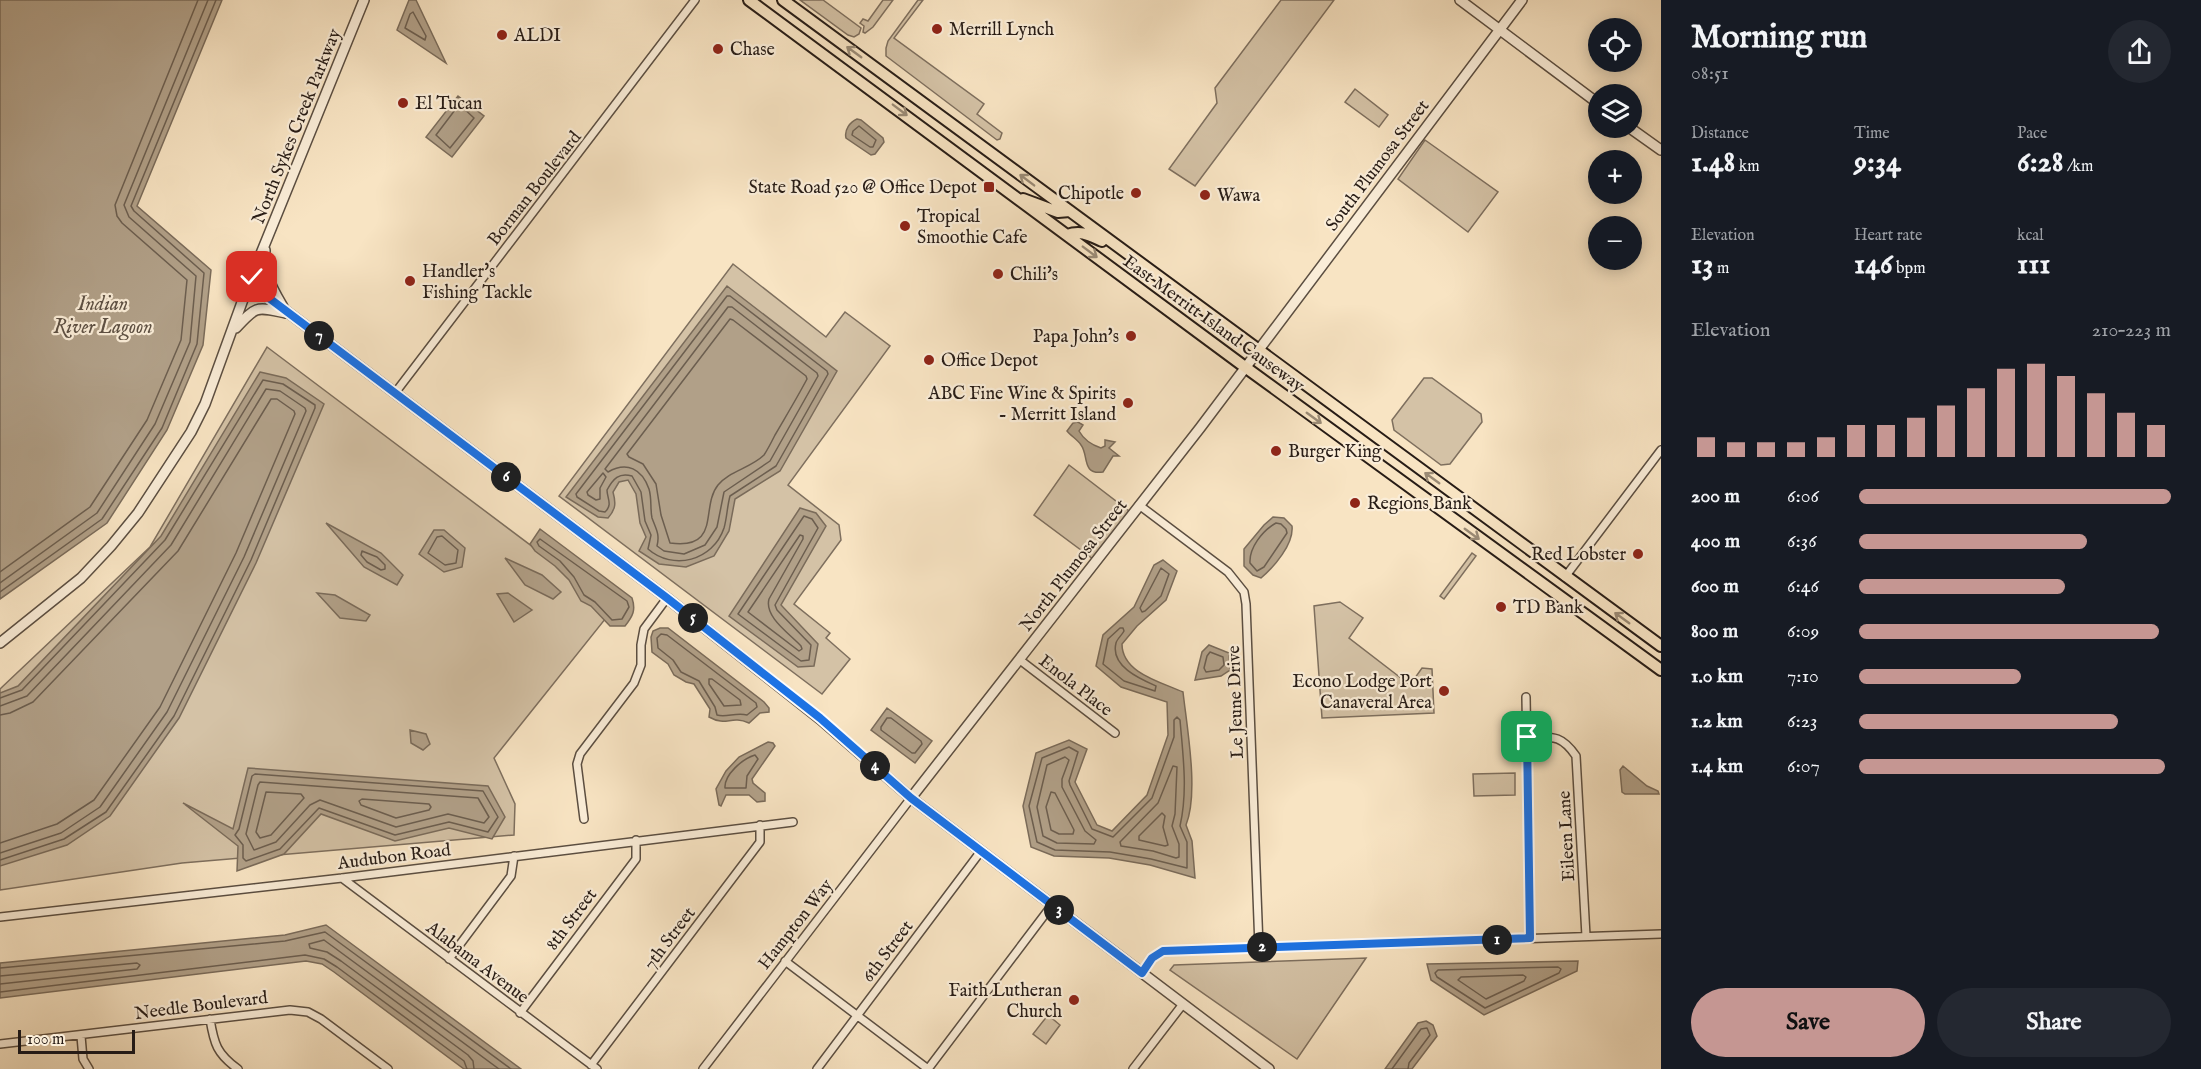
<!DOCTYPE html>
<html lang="en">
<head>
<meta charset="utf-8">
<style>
  :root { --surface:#171b24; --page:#242831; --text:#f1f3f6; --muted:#9ea1a6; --accent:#c59692 }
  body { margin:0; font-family:"IM FELL English",serif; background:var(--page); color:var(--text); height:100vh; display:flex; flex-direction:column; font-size:22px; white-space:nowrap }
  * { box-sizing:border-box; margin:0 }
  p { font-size:20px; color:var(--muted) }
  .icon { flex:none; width:33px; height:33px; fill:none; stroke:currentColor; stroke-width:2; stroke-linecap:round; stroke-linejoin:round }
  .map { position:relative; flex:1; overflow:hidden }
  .sheet { display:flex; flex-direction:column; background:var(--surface); width:540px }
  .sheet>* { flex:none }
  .buttons { position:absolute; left:1588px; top:18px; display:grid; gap:12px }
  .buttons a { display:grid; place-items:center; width:54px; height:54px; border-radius:50%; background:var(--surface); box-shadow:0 3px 15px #0003; font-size:30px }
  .scale { position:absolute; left:18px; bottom:15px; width:117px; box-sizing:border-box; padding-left:6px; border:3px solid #271c16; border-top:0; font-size:16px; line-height:21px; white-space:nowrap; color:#271c16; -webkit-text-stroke:4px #faedd8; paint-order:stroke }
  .pin { position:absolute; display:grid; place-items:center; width:51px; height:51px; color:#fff; margin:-26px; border-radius:12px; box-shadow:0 3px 9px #0006 }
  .km { position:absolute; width:30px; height:30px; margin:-15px; border-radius:50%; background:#222; color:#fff; font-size:16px; line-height:30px; text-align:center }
  .round { display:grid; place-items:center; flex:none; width:63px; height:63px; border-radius:32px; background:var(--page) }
  .overview { display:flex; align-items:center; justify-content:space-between; height:102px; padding:0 30px }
  h1 { font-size:33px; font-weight:700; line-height:45px }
  .stats { display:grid; grid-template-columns:repeat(3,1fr); gap:9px; height:102px; padding:6px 30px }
  .stats div { display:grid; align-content:center }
  .stats b { font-size:30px; font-weight:700 }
  .stats small { font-size:16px; font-weight:400 }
  .stats p { font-size:16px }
  .chart { height:168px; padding:12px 30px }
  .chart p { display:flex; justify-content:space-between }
  .chart svg { width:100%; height:108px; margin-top:6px; stroke:var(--accent); stroke-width:6 }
  .button { display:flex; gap:12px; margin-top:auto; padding:12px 30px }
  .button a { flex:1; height:69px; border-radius:36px; background:var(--accent); color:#111; font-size:24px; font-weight:700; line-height:69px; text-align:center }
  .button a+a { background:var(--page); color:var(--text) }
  ul { padding:0 30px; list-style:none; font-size:20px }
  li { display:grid; grid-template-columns:96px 72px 1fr; align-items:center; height:45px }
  li i { height:15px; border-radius:8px; background:var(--accent) }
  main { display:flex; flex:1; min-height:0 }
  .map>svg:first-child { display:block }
</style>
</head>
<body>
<main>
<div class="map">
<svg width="1661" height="1069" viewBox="0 0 1661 1069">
  <rect width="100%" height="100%" fill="#f8e4c3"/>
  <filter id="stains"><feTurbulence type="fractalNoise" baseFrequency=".00333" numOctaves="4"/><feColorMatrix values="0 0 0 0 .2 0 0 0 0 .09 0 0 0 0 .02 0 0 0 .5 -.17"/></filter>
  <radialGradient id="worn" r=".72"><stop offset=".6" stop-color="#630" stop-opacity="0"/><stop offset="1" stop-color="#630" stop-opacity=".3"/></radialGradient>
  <path fill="#d4c2a6" stroke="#7e6f5e" stroke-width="1.5" d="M800,0H823L861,28L859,34L854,37L848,35Z
    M883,0H893L873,27L865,33L863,32L864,26L860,23L863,19L868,21Z
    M918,0H923L894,38L984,104L977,114L1002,133L1000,139L997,140L886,56V48L888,41Z
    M1281,0H1334L1195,186L1169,169L1217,103L1215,88Z
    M1355,89L1388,115L1379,127L1345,102Z
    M1425,140L1498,192L1468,232L1398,179Z
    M733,264L826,337L845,312L890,346L788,485L839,525L841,540L794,604L830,633L826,638L850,659L822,694L559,496Z
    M267,347L614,608L494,758L515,804L514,835L182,863L0,890V689L150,547Z
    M1424,378H1432L1481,414L1482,422L1450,464L1441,465L1394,430L1392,420Z
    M1069,465L1129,511L1093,559L1034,515Z
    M1472,553L1476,556L1444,599L1440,596Z
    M1340,602L1363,618L1349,638L1410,685L1422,668L1432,669L1434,713L1322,718L1314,606Z
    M1515,773V795L1474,796L1473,774Z
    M1366,958L1297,1059L1170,970L1174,965Z
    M1048,1015L1060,1025L1046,1044L1033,1034Z"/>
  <path fill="#b1a088" stroke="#7a6b5a" stroke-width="1.5" d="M0,0H222L137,206L211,270L203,345L167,430L107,523L0,599Z
    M409,0H416L446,63L397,30Z
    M458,96L484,116L452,157L426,137Z
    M857,119L861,120L883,138L884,142L875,154L871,155L846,138C844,130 850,122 857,119Z
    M727,286L837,371L780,471L735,499L729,531L714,556L686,567L659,564L639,551L646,537L640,523L636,494L628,480L619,482L613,492C616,503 616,509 608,518L598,517L566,497Z
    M260,372L286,378L324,404L256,563L179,718L110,816L67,845L0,866V693L18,686L161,536Z
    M1078,422L1083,425L1079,431C1084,440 1092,445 1101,448L1105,446V440L1115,442L1109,448L1119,456H1113L1103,472C1081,475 1089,455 1081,445C1078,440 1071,436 1067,431L1073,423Z
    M800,508L816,513L826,526L781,605L818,644L814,666L798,667L729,616Z
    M1273,517L1284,518L1292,526C1294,544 1274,567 1261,578L1253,575L1244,566V549L1264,525Z
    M326,523L381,553L403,575L397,585L364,567Z
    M540,529L632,598C636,610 633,616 625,626H610L591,606L581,601L569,580L555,566L535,551L530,544Z
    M434,530H444L465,548L462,567L444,572L419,554Z
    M505,558L542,575L561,592L553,599L525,585Z
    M1163,560L1177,571L1166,600L1137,626L1122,644C1122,673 1161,682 1183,692C1187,728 1199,793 1186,825L1192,841L1195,878L1150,865L1109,858L1054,856L1031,847L1023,806L1036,753L1069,740L1087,749L1075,782L1097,825L1112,831L1147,795L1168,735L1167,702L1121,687L1096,666L1103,635L1134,607L1154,565Z
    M317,593L335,595L370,615L366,621L340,618Z
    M508,593L532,610L514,622L497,594Z
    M660,628H668L764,702L769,708V712L760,713L749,723C730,715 727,727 709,717L710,709L694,684L686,682L674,675L668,664L652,652L651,637L653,631Z
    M1209,645L1229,653L1230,670L1221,676L1195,680L1202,652Z
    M887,708L932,741L915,763L871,730Z
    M410,730L426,734L430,744L423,750L411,743Z
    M768,742L773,743L775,746L752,779L753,783L765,793V801L757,802L749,795H726L721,806L719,805L716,789L726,771L739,757Z
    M1623,766L1647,786L1658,791L1659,794H1625L1622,792L1620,770Z
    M248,768L488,786L505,817L492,839L449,828L395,841L321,814L284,854L237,871L238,846L183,803L233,829Z
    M326,925L521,1069H464L334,972L322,964L306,961L0,998V963L285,935Z
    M1578,961L1577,971L1484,1015L1431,980L1427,964Z
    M1426,1021L1433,1025L1437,1036L1412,1069H1385L1418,1023Z"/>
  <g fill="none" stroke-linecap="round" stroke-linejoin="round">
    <path stroke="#6c5e4f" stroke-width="1.5" d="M413,12L426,36L425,40L405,28L410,14Z
      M458,106H461L474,118L450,148L436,135Z
      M859,126L876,140L873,147H870L852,135L853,131Z
      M727,296H730L827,371L828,374L776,466L730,496C727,507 727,518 724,528C713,561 673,571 648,549L651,535L645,521L641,492L632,476C619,472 613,479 607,490C607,498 613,505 605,512L599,511L577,497L576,494Z
      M728,307H732L817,373L818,376L770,461L724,492L717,527L705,545L684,554L664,551L657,546C660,534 656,529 652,518C650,509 652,499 649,489C642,469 627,461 608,472L605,469Z
      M730,319L733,320L806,376L807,379C797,398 786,416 775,435C772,441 768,449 764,455C751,468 729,471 718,485C700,507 722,550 670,543L661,515L656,484L643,464L629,457L627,454Z
      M603,473L606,477L600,488V499L596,500L588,495L587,492Z
      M804,516L812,519L818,528L775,605L777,610L811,645L809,660L801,661L738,614Z
      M1276,523L1281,524L1286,529L1287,533L1264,567L1257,571L1250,563C1249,548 1262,531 1276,523Z
      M800,535L803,536V539L769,599C764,617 790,634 801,646L802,649L799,651L748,612Z
      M442,536L458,550L456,563L445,565L428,553L437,537Z
      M540,539L627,601L629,607L622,619L612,620L595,602L584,595L574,577L560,561L539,546L537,542Z
      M362,551L377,557L385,565V569L381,570L367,562L361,555Z
      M1161,568L1169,574L1161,596L1145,611L1142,612L1140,608Z
      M0,572L90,507L147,420L181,340L187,280L122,223L117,216L115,205L198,0
      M0,583L97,513L155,424L190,342L196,276L129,217L124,205L208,0
      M0,592L102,519L162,428L197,344L204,273L134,211L131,206L216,0
      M1120,628H1123L1124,631C1122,635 1117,639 1116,643C1110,666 1140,679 1156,686L1155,691L1124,681L1103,664L1108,639Z
      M661,634L667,635L756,703L757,707L747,715C736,712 726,718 717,715L715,707L699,681L681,672L673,660L658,648L657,638Z
      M1210,652L1223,657L1224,665L1219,670L1206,672L1204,668L1207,656Z
      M709,679H712L740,700L741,705L724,706L709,684Z
      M0,698L22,690L165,540L263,380L283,384L315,405V408L251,560L174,716L106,812L64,839L0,860
      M0,706L27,696L171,545L266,389L280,391L305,408L306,411L244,557L167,712L100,807L61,833L0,853
      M0,715L10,713L33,702L178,551L271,399H277L294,411L295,414L236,553L160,707L94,800L57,824L0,843
      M1177,717L1180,720C1183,756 1188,791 1180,826L1187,842V868L1151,859L1110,852L1055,850L1037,842L1029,806L1042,758L1069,747L1078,752L1069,781L1070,785L1092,829L1113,837L1152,798L1174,737V720Z
      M887,718H891L921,741L922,744L915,753H912L881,730V727Z
      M755,755L758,759L747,776L746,788H725C724,775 742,759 755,755Z
      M1065,757L1069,760L1062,779V787L1085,831L1096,840L1094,844L1057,843L1043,836L1037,807L1047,765Z
      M1173,766L1177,767L1175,814L1172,826L1179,844V857L1176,858L1153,851L1121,846L1120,842L1158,803Z
      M255,774L483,791L498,817L488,832L449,822L395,835L319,808L280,849L246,861L243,858V845L235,835L239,829L252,776Z
      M260,782L478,798L489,817L484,823L448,814L396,827L320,800L310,805L276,842L254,850L246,834L258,785Z
      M266,792L301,794L304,798L271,835L260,838L256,832Z
      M1051,792L1055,793L1074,830L1073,834H1059L1051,830L1046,807Z
      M362,799L429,804L431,807L429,810L396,818L361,805L359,801Z
      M1162,813L1165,816L1163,827L1168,845L1165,846L1139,840V836Z
      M1558,967L1561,969L1559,973L1485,1008L1437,977L1435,973L1438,970Z
      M0,968L285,941L325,932L511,1069
      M1523,975L1526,977L1524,981L1486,999L1458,980L1461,977Z
      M0,976L137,963L140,965L137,969L0,984
      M0,992L305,955L324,959L337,967L464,1061L467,1069
      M474,1069L473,1061L468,1055L341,961L327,952L310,948L309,944L324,940L499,1069
      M1392,1069L1421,1029L1427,1028L1430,1035L1409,1063L1408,1069"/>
    <defs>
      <path id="minor" d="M395,393L695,0
        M1139,505L1228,572L1244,592L1246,604L1259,947
        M1565,577L1661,450
        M1020,660L1115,733
        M1526,697L1530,938
        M1527,737C1552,737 1561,734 1576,756L1586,936
        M584,819L577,764L580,754L634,683L641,665V645L644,629L667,598
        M342,878L597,1069
        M0,917L342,878L793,822
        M449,959L511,876L514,856
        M785,961L928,1069
        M1142,973L1152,958L1163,951L1661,934
        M520,1013L636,859V840
        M210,1019C214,1044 217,1054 238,1069
        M81,1036L83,1059L89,1069
        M0,1044L290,1010L308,1012L321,1019L388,1069
        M591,1065L760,842V825
        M703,1069L911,798
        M817,1069L981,851
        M928,1069L1052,905
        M1133,1069L1183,1004"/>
      <path id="tertiary" d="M1460,0L1599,104
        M1630,128L1661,150
        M265,250C264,275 271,286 283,307
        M249,283L667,598L820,719L911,798L1269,1069
        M236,328C257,305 256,307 286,313
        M0,643L81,578L111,546L138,513L191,432L205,404L249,283L364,0
        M911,798L1200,428L1522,0"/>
      <path id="primary" d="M749,0L1245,367L1661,670
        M783,0L1661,646
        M1023,199L1058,212L1070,211
        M1067,235C1081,230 1089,235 1102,241"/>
    </defs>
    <use href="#minor" stroke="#5b4e41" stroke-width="10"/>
    <use href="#tertiary" stroke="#5b4e41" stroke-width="12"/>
    <use href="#primary" stroke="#271c16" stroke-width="14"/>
    <use href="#minor" stroke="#faedd8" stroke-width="7"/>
    <use href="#tertiary" stroke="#faedd8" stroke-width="9"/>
    <use href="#primary" stroke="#f8e4c3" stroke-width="10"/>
  </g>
  <defs><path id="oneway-shaft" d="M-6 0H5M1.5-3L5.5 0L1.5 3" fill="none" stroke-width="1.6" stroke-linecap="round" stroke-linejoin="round" transform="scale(1.5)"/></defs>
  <g stroke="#9a8a75">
    <use href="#oneway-shaft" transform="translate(854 52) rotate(-144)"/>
    <use href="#oneway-shaft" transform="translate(900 110) rotate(37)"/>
    <use href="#oneway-shaft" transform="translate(1027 180) rotate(-143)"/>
    <use href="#oneway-shaft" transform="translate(1090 252) rotate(37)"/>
    <use href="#oneway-shaft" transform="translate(1314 418) rotate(36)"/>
    <use href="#oneway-shaft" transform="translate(1432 478) rotate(-144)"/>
    <use href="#oneway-shaft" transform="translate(1472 534) rotate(36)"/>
    <use href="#oneway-shaft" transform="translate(1622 618) rotate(-144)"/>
  </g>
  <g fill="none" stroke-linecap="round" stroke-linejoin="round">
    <defs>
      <path id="route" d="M252,277L249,283L667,598L820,718L911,798L1142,973L1152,958L1163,951L1530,938L1527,737"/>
    </defs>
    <use href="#route" stroke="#fff" stroke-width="12"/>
    <use href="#route" stroke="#1a73e8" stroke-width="8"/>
  </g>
  <g fill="#8f2418" stroke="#faedd8" stroke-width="2">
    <circle cx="937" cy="29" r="6"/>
    <circle cx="502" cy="35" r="6"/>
    <circle cx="718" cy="49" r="6"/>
    <circle cx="403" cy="103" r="6"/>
    <rect x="983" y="181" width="12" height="12" rx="3"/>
    <circle cx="1136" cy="193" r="6"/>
    <circle cx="1205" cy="195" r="6"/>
    <circle cx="905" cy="226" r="6"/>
    <circle cx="998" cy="274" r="6"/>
    <circle cx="410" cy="281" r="6"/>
    <circle cx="1131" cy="336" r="6"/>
    <circle cx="929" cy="360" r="6"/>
    <circle cx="1128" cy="403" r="6"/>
    <circle cx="1276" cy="451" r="6"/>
    <circle cx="1355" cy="503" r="6"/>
    <circle cx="1638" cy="554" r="6"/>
    <circle cx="1501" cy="607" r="6"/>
    <circle cx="1444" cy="691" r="6"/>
    <circle cx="1074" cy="1000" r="6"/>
  </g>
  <g text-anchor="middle" stroke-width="4.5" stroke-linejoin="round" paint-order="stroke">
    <g font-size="18" fill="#271c16" stroke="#faedd8" text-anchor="start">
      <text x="949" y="35">Merrill Lynch</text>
      <text x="514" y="41">ALDI</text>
      <text x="730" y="55">Chase</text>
      <text x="415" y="109">El Tucan</text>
      <text x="977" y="193" text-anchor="end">State Road 520 @ Office Depot</text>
      <text x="1124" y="199" text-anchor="end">Chipotle</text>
      <text x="1217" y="201">Wawa</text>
      <text x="917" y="222">Tropical<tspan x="917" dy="21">Smoothie Cafe</tspan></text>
      <text x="422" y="277">Handler's<tspan x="422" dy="21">Fishing Tackle</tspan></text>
      <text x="1010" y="280">Chili's</text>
      <text x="1119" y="342" text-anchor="end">Papa John's</text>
      <text x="941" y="366">Office Depot</text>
      <text x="1116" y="399" text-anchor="end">ABC Fine Wine &amp; Spirits<tspan x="1116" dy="21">- Merritt Island</tspan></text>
      <text x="1288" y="457">Burger King</text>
      <text x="1367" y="509">Regions Bank</text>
      <text x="1626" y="560" text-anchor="end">Red Lobster</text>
      <text x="1513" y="613">TD Bank</text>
      <text x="1432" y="687" text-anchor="end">Econo Lodge Port<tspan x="1432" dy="21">Canaveral Area</tspan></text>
      <text x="1062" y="996" text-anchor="end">Faith Lutheran<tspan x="1062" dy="21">Church</tspan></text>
    </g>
    <g font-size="18" fill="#271c16" stroke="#faedd8">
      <text transform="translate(296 126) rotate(-68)" y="6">North Sykes Creek Parkway</text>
      <text transform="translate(1377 165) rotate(-53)" y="6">South Plumosa Street</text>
      <text transform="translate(534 188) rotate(-52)" y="6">Borman Boulevard</text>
      <text transform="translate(1214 323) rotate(36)" y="6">East Merritt Island Causeway</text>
      <text transform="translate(1073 565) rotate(-52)" y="6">North Plumosa Street</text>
      <text transform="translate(1076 685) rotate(38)" y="6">Enola Place</text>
      <text transform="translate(1235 702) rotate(-92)" y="6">Le Jeune Drive</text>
      <text transform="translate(1566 836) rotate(-93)" y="6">Eileen Lane</text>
      <text transform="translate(394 856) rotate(-7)" y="6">Audubon Road</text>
      <text transform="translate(571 919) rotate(-53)" y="6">8th Street</text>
      <text transform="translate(795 924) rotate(-52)" y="6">Hampton Way</text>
      <text transform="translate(669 938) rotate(-53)" y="6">7th Street</text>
      <text transform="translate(887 951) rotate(-53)" y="6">6th Street</text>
      <text transform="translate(478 962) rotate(37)" y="6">Alabama Avenue</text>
      <text transform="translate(201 1005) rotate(-7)" y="6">Needle Boulevard</text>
    </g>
    <g font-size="20" font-style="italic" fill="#5e5144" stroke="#faedd8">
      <text x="103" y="310">Indian<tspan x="103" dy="23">River Lagoon</tspan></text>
    </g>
  </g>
  <rect width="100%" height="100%" filter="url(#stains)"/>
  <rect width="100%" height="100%" fill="url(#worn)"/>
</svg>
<div class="buttons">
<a><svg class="icon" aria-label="locate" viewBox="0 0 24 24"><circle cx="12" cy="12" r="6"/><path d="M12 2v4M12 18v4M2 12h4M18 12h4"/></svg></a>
<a><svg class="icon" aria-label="layers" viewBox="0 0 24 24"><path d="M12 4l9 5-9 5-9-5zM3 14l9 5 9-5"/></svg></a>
<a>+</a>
<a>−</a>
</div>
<div class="scale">100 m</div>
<div class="pin" style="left:1527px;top:737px;background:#1e9e55"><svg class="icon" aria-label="arrive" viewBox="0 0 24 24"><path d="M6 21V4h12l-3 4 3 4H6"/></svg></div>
<div class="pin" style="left:252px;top:277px;background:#d93025"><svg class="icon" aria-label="check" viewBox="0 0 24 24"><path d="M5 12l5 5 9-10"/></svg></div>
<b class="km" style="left:1497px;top:940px">1</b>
<b class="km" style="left:1262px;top:947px">2</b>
<b class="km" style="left:1059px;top:910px">3</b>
<b class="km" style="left:875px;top:766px">4</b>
<b class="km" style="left:693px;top:618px">5</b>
<b class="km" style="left:506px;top:477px">6</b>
<b class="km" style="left:319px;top:336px">7</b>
</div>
<section class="sheet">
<div class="overview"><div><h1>Morning run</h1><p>08:51</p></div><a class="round"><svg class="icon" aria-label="share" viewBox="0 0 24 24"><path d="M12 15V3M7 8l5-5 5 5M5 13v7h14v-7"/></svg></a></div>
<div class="stats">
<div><p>Distance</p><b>1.48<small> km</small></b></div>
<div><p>Time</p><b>9:34</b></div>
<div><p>Pace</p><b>6:28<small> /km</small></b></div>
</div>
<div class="stats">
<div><p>Elevation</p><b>13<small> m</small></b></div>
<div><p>Heart rate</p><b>146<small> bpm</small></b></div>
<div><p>kcal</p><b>111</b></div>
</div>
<div class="chart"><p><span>Elevation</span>210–223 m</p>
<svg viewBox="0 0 160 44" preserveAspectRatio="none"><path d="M5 44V36M15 44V38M25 44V38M35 44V38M45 44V36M55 44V31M65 44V31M75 44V28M85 44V23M95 44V16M105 44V8M115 44V6M125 44V11M135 44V18M145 44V26M155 44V31"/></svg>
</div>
<ul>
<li><b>200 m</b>6:06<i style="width:100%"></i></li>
<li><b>400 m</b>6:36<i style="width:73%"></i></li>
<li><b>600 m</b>6:46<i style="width:66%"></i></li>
<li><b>800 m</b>6:09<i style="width:96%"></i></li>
<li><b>1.0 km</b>7:10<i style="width:52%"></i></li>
<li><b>1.2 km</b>6:23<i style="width:83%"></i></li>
<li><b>1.4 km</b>6:07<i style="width:98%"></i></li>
</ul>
<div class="button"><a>Save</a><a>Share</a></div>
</section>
</main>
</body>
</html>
